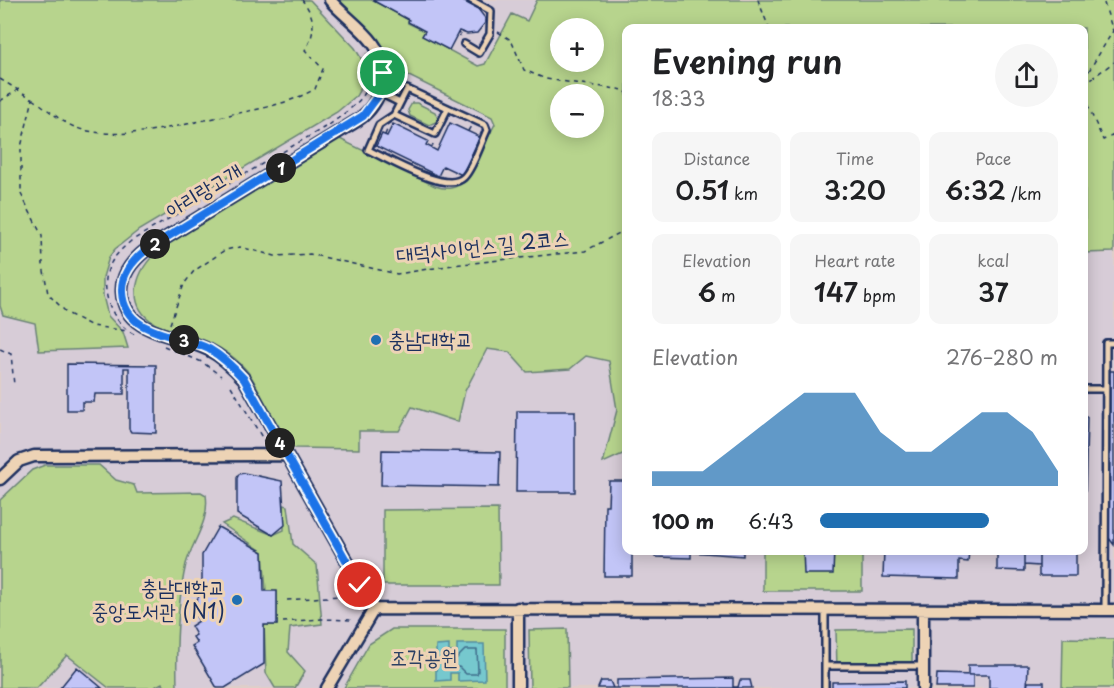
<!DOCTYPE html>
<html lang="en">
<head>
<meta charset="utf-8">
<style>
  :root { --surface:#fff; --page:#f6f6f6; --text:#202124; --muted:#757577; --accent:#1f6fb2 }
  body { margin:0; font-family:"Playpen Sans","Poor Story",sans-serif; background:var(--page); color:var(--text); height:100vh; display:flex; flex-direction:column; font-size:22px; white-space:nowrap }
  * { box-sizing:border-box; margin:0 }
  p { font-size:20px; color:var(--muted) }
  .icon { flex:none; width:33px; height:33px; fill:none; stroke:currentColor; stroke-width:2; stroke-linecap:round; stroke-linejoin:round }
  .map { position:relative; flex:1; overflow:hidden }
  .panel { position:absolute; left:622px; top:24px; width:466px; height:531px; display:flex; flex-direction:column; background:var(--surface); border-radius:12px; box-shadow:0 3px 15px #0003 }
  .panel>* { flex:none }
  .fabs { position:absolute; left:550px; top:18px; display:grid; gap:12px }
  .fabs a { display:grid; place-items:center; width:54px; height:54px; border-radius:50%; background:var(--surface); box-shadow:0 3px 15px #0003; font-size:30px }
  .pin { position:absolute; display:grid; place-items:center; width:51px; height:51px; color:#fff; margin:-26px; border:3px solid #fff; border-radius:50%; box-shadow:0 2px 6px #0007 }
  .km { position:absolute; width:30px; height:30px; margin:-15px; border-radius:50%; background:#222; color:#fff; font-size:16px; line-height:30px; text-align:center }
  .round { display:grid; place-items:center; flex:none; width:63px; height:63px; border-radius:32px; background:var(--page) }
  .overview { display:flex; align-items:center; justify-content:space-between; height:102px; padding:0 30px }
  h1 { font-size:33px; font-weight:600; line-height:45px }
  .metrics { display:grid; grid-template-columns:repeat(3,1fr); gap:9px; height:102px; padding:6px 30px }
  .metrics div { display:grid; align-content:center; border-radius:12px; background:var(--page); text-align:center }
  .metrics b { font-size:26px; font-weight:600 }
  .metrics small { font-size:16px; font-weight:400 }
  .metrics p { font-size:16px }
  .chart { height:168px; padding:12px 30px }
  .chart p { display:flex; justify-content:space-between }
  .chart svg { width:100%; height:108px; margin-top:6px; fill:var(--accent); opacity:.7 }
  ul { padding:0 30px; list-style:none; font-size:20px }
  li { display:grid; grid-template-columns:96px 72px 1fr; align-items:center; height:45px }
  li i { height:15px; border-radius:8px; background:var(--accent) }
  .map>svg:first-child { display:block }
</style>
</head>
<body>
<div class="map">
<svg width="1114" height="688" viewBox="0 0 1114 688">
  <rect width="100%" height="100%" fill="#e0cfc9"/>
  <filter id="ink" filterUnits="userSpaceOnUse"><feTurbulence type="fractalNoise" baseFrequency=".0167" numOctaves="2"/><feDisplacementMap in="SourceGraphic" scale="12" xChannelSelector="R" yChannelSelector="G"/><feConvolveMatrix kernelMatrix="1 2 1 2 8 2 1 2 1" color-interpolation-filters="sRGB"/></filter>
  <g filter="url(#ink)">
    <path fill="#d7ccd7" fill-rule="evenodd" d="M310,0H973L627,28V550H1084L1085,222L1101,254L1114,252V688H0V306L3,315L35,323L123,332L108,316L103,296V277L109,257L125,239L139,230L328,21ZM561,28H594V62H561ZM561,94H594V128H561Z"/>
    <path fill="#b7d48d" stroke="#698276" stroke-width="1.5" fill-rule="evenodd" d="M0,0H310L355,48L365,65L364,82L356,96L337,112L139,230L115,249L109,257L103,277V296L108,316L123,332L128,348L39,351L35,323L3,315L0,306Z
      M336,0H372L409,20L408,23L425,31L423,36L478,66L485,64L512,14L527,21L537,0H1114V252L1085,253L1084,28H627V452L603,463L617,410L609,361L586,356L570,369L527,372L509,352L487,349L465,391L458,422L412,407L399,431H359V449L295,448C277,440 262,388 247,371C230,350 205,339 180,332C172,329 161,328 154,323C123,303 137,269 159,250L338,138L435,186C447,190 455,189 466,181L495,124L492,117L407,75L403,82L388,75L382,48L375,37ZM561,28H594V62H561ZM561,94H594V128H561Z
      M412,103H417L435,112L438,119L436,122L429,125L410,116L408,110Z
      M45,465H99L116,480L134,485L137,493L201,492L206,495C210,521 193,540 186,564C177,603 176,648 177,688H166L162,683L153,688H109L67,655L37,688H0V500L32,470Z
      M284,505L288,506L293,544L317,565L322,624L290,628L288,652L305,671L295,688H275L266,673L264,625H277V592L266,591L263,552L222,524L233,519L273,535L284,530Z
      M498,509L499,585H383V510Z
      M763,551H862V591H763Z
      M392,629H505V688H344L369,644Z
      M567,629L568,688H530L529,630Z
      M912,629V669H837L836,630Z
      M1063,638L1114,639V688H1062Z"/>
    <path fill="#76c8ce" stroke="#528ba1" stroke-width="1.5" d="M457,644H484L485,680L458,681V673H450V680L436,681V646L449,645V652H457Z"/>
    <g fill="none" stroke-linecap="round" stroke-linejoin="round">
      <path stroke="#3f6c8b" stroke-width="1.5" d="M477,650L478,671L477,674H466L459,667L445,669L442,667L444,656L457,658L465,650Z"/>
    </g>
    <path fill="#c2c5f7" stroke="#1b2f5e" stroke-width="1.5" d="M372,0H461L478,9L485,18V23L477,33L467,34L459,31L449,50L422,36L425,31L408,22L409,20Z
      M450,123L480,137L462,175L443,166L438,176L376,146L382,134L387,136L393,124L428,141L426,145L437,151Z
      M67,364L156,365V433L131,432L129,429V368H124V394H95L94,402H82V410H67Z
      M1108,371H1114V545L1109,538L1110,380H1108Z
      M517,411H575V492H516Z
      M1084,417H1087L1085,503H1084Z
      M382,450L500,452L499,487L381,485Z
      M244,473L282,481L285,525L273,535L237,514V478L239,474Z
      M609,481H627V550H743V556L691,552V558L655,557V553L632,552V576H604L605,505H608Z
      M218,527L263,552L264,591H277V625H264V664L225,688H217L192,646L197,643L193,637L196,635L191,626L199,621L192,609L202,590V555Z
      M803,550H834L833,574H804Z
      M884,550H969L968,562L959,561V579L883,577Z
      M997,550H1024V571L997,570Z
      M1039,550H1076V576H1039Z
      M1024,551L1039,552V566L1024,565Z
      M968,665H1028L1027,688H989V675H968Z
      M77,667L102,688H60Z
      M937,674L973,675V688H936Z
      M733,678V687H738L740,680H750L752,688H598L601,681H610L613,688H617V680Z
      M905,681V688H832V682Z
      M1028,682H1044V688H1027Z"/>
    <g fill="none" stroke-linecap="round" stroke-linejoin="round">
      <defs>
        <path id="lane" d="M464,44L479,53L490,34L491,11L471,0
          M380,93L400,103L407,89L448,108L435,134L394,115L400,103
          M394,115L379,125L368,150C387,158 447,195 464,177C473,168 481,143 487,130L485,125L448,108
          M1084,389H1105
          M825,610V688
          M1105,610L1106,343H1114
          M825,666H922"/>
        <path id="street" d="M330,0C343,15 361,27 373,43C392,68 382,103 358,120L146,250C132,261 121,274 122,292C124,336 179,334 209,350C223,357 234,368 244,379L374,609
          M0,479L19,461L34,456L286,455
          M374,609L1114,610
          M327,688L374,609
          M518,688V608
          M923,688V610"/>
      </defs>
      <use href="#lane" stroke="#1b2f5e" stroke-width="10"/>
      <use href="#street" stroke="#1b2f5e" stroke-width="15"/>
      <path stroke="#1b2f5e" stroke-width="1.5" stroke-dasharray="4.5 4.5" stroke-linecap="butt" d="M758,0L769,28
        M498,32L511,40L524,70L546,79L624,90L627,93
        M458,33L460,35L458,39
        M0,79L33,99L21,147V194L42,236L43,265L48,294L67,313L92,326L128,331
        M1084,79L1113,31L1103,0
        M1084,84L1114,62
        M1084,97L1103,140L1114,135
        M33,99C51,111 65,127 88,131C131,139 177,126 219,117C252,110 285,106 315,89L323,69L305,50C316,33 316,17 302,0
        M0,101L19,89
        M329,125C354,106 383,89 366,53
        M468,131L471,126
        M385,135L387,130
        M431,148L435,141
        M170,324L184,284L194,271L225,250L240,247L275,256L310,254L397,274L453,265L585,251L627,229
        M134,334C110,322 98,286 111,263C116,254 123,248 131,241L325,127
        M164,346L202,362L221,376
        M0,349L11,354L14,385
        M231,386L266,444
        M287,600L352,595
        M283,622L321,619L352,620"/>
      <use href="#lane" stroke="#edd3b5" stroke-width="5"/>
      <use href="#street" stroke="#edd3b5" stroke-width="10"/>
    </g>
  </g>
  <g fill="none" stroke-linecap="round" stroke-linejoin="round" filter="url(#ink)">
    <defs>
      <path id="route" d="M360,585L244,379C234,368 223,357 209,349C179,334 124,336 122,292C121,274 132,261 146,250L363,116L380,93L383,73"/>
    </defs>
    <use href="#route" stroke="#fff" stroke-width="12"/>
    <use href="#route" stroke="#1a73e8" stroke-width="8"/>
  </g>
  <g fill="#1f6fb2" stroke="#edd3b5" stroke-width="2">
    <circle cx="376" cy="340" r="6"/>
    <circle cx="237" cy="600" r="6"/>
  </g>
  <g text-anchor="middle" stroke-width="6" stroke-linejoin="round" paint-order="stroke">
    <g font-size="21" fill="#1b2f5e" stroke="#edd3b5">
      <text transform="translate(204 191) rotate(-31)" y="7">아리랑고개</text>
      <text transform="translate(483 247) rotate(-6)" y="7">대덕사이언스길 2코스</text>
    </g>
    <g font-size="21" fill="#1b2f5e" stroke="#edd3b5" text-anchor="start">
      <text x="388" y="347">충남대학교</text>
      <text x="225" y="595" text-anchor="end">충남대학교<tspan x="225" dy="24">중앙도서관 (N1)</tspan></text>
    </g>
    <g font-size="21" fill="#2b4063" stroke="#edd3b5">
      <text x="424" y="665">조각공원</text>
    </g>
  </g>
</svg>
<div class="fabs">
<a>+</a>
<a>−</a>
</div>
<div class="pin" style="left:383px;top:73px;background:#1e9e55"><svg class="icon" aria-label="arrive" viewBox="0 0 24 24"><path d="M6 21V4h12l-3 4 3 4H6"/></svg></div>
<div class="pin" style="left:360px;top:585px;background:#d93025"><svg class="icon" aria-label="check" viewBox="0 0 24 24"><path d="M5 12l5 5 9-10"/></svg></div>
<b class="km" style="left:281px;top:168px">1</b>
<b class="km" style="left:155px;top:244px">2</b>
<b class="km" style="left:184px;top:340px">3</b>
<b class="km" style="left:280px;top:443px">4</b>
<section class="panel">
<div class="overview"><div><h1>Evening run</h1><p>18:33</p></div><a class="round"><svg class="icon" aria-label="share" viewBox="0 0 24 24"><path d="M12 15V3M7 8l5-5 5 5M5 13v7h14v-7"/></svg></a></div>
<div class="metrics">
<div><p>Distance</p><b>0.51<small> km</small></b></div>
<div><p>Time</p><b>3:20</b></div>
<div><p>Pace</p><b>6:32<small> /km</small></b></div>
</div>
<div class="metrics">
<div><p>Elevation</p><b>6<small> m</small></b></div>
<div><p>Heart rate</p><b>147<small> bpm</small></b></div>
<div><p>kcal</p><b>37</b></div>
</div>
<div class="chart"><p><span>Elevation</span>276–280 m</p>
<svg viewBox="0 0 160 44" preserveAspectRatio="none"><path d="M0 44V38L10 38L20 38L30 30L40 22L50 14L60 6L70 6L80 6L90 22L100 30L110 30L120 22L130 14L140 14L150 22L160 38V44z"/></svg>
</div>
<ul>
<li><b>100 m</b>6:43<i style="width:71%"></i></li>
</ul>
</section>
</div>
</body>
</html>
